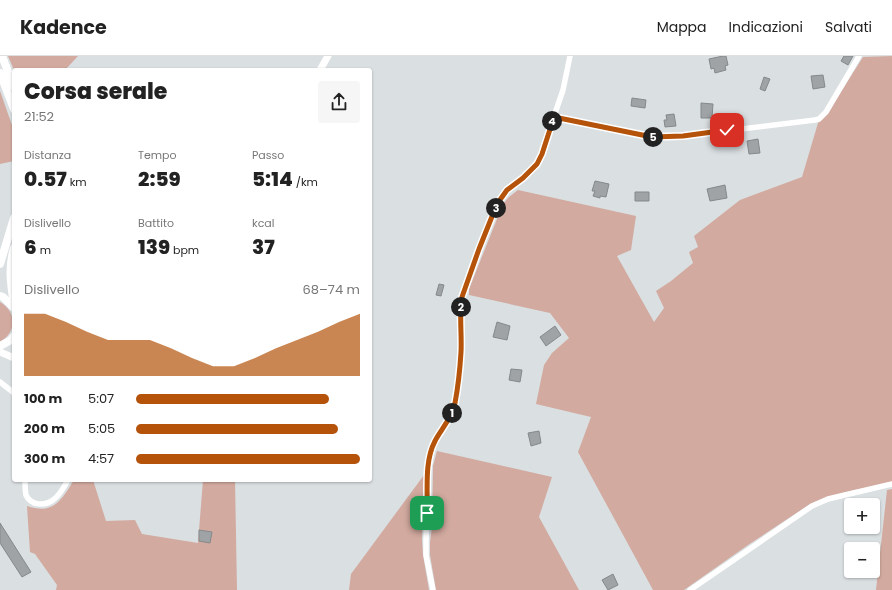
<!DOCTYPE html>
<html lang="it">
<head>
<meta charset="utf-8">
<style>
  :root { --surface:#fff; --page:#f6f6f6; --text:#222; --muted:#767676; --line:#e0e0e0; --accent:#b45309 }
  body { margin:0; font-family:Poppins,sans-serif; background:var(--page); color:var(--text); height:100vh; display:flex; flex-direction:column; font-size:15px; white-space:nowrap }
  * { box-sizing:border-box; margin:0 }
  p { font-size:13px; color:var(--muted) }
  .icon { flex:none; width:22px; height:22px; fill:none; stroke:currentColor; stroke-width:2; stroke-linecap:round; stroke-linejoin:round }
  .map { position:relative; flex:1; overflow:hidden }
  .sheet { position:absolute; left:12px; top:12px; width:360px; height:414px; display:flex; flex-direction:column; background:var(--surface); border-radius:4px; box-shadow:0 1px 3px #0004 }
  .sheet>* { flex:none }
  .tools { position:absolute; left:844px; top:442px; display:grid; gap:8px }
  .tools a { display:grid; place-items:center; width:36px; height:36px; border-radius:4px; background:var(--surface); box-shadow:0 1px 3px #0004; font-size:20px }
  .pin { position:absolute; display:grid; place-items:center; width:34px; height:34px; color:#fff; margin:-17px; border-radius:8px; box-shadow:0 2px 6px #0006 }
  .km { position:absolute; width:20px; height:20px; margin:-10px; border-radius:50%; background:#222; color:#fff; font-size:11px; line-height:20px; text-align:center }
  .round { display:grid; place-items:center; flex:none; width:42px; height:42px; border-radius:4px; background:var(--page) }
  .summary { display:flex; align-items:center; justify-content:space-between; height:68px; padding:0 12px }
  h1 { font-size:22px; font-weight:800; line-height:30px }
  .metrics { display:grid; grid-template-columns:repeat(3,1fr); gap:6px; height:68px; padding:4px 12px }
  .metrics div { display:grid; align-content:center }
  .metrics b { font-size:20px; font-weight:800 }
  .metrics small { font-size:11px; font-weight:400 }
  .metrics p { font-size:11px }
  .chart { height:112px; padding:8px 12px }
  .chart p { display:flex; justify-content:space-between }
  .chart svg { width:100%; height:72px; margin-top:4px; fill:var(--accent); opacity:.7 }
  ul { padding:0 12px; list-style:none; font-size:13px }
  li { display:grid; grid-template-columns:64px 48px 1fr; align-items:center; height:30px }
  li i { height:10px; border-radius:5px; background:var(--accent) }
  header { display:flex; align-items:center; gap:24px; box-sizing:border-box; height:56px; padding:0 20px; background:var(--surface); border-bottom:1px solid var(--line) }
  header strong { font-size:19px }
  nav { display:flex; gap:22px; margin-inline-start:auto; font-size:14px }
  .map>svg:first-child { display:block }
</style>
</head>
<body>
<header>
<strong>Kadence</strong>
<nav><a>Mappa</a><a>Indicazioni</a><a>Salvati</a></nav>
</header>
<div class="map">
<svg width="892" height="534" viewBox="0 0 892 534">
  <rect width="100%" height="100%" fill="#dadfe2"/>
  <path fill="#d2aa9f" d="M8,0H78L65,14H14Z
    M892,0V427L854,434L827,441L810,448L748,489L684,534H653L578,396L591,361L536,348L544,309L552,297L569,282L550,257L469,239V233L503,148L509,141L518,134L636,160L631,194L617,200L654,266L664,252L656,235L671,225L693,207L689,196L698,191L694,180L740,144L802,121L818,67L827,58L863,1Z
    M0,35L14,75V105L0,108Z
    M0,246C17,256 17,276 0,286Z
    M437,395L552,421L539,461L579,534H436L430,499V486L432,471L433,410Z
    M424,419L422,483L423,499L429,534H349L351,518Z
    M74,424H93L106,465L135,464L142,478L198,487L203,424H235L237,534H56L57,529L35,498L30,496L27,450C53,459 61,445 74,424Z
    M892,433V534H876L887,434Z"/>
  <path fill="#9fa3a6" stroke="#84898b" d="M723,0H726L728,9L725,10L726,14L715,17L714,12L711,13L709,3Z
    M844,0H853L848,9L841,5Z
    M823,19L825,31L813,33L811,20Z
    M764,21L770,23L765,35L760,33Z
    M632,42L646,44L645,52L631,50Z
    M701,47L713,48L712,62H701Z
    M674,58L676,70L665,71L664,64H667L666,59Z
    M758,83L760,97L749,98L747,85Z
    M595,125L609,128L606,141L600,140V142L593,140L595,135H592Z
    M725,129L727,142L710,145L707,133Z
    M635,136H649V145H635Z
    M439,228L444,229L441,240L436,239Z
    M497,266L510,270L507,284L493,281Z
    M555,270L561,279L546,290L540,281Z
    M511,313L522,314L520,326L509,324Z
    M539,375L541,387L531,390L528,377Z
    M0,467L31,516L22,521L0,487Z
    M199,474L212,476L210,487L199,485Z
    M613,518L618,529L608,534L602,524Z"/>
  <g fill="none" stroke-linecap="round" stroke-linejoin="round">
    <path stroke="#fff" stroke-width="5.5" d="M553,61L651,81L683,80L815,64L819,63L826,56L859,0
      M0,326L14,337
      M25,424C25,429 25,435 26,439C31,450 45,450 53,444C60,439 64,431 68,424
      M433,534L426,499V486L428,414L432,395L435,385L449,363L455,346L461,296L460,250L462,241L479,193L497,148L507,134L531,115L537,108L541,98L563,34L570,0
      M690,534L812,450L828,443L892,428"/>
    <path stroke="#fff" stroke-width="7" d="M320,14L328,0
      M0,296L14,302"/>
    <path stroke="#fff" stroke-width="8" d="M2,0L14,31
      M0,17L14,53
      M14,192C8,212 11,229 14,249
      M0,208L14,162
      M0,240L3,241L14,252
      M0,290L11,284L14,280"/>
  </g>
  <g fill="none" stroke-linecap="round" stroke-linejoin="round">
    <defs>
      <path id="route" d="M427,457C428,434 424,406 435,385C442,372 452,362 455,347C458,331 460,313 461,296C462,278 459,259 462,241L479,193L497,148L507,134L523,122L537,108L542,98L554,61L652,81L683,80L727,74"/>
    </defs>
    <use href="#route" stroke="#fff" stroke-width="8"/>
    <use href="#route" stroke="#b45309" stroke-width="5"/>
  </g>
</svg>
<div class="tools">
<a>+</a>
<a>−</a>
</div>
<div class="pin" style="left:427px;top:457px;background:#1e9e55"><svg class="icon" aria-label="arrive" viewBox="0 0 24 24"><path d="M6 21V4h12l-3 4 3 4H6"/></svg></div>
<div class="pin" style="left:727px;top:74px;background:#d93025"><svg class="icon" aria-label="check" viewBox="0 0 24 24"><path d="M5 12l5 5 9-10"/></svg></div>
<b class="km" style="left:452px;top:357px">1</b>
<b class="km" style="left:461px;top:251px">2</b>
<b class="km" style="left:496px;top:152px">3</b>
<b class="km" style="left:552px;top:65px">4</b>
<b class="km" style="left:653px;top:81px">5</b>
<section class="sheet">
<div class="summary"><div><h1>Corsa serale</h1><p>21:52</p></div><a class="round"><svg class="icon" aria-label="share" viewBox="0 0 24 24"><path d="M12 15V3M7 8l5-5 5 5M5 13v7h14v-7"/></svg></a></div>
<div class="metrics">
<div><p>Distanza</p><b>0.57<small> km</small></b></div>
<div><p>Tempo</p><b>2:59</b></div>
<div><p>Passo</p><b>5:14<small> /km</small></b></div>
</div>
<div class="metrics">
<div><p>Dislivello</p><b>6<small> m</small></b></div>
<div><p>Battito</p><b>139<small> bpm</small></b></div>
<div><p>kcal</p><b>37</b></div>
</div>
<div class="chart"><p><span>Dislivello</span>68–74 m</p>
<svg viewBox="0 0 160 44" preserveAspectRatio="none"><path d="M0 44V6L10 6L20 11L30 17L40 22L50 22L60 22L70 27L80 33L90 38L100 38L110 33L120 27L130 22L140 17L150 11L160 6V44z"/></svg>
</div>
<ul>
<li><b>100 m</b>5:07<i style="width:86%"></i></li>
<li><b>200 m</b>5:05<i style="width:90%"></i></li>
<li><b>300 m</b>4:57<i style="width:100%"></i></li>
</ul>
</section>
</div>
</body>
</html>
